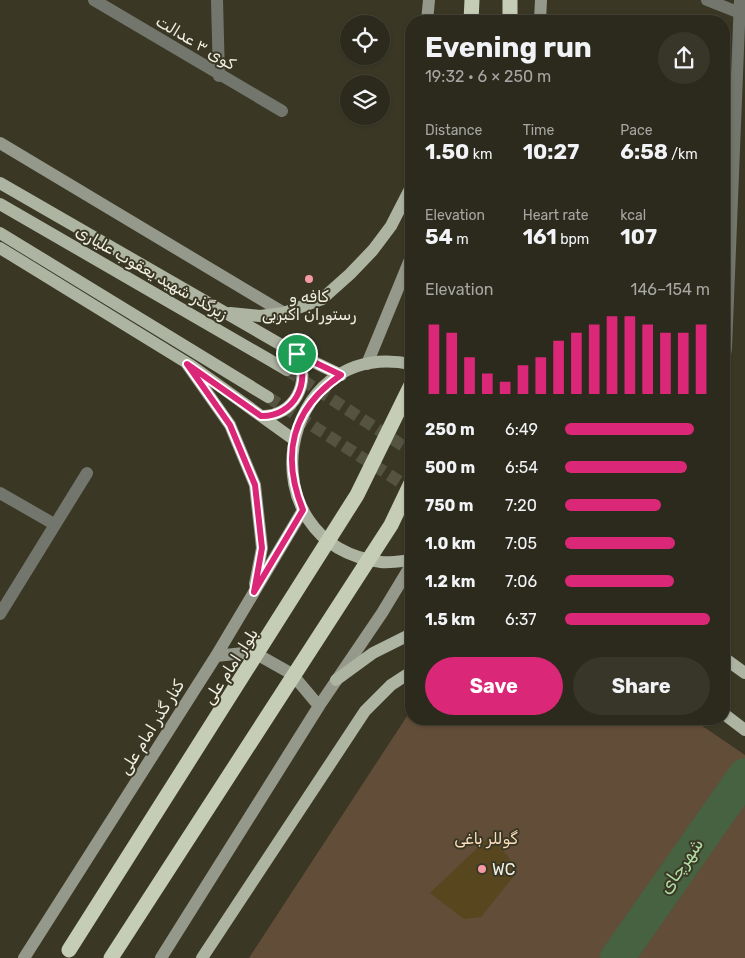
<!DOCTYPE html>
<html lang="en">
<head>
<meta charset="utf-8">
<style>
  :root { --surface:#2c2a1c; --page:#383629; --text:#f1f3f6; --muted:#a6a7a3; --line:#48463b; --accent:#db2777 }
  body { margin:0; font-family:Rubik,Vazirmatn,sans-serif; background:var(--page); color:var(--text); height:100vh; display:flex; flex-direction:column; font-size:19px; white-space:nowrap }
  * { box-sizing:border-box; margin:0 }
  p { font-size:16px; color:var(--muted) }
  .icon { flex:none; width:28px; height:28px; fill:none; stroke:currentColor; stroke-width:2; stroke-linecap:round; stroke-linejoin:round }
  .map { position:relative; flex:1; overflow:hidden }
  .drawer { position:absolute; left:405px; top:15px; width:325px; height:710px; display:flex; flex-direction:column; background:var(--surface); border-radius:20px; box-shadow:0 1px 4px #0004,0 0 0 1px var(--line) }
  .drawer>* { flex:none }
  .controls { position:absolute; left:340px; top:15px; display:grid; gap:10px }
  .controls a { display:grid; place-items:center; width:50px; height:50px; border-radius:50%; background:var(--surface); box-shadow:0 1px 4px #0004,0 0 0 1px var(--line); font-size:25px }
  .pin { position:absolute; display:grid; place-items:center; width:42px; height:42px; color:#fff; margin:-21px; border:2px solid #fff; border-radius:50%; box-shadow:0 1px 5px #0007 }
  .round { display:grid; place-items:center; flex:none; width:52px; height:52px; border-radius:26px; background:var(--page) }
  .summary { display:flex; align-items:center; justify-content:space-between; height:85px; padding:0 20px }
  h1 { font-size:28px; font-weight:700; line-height:38px }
  .stats { display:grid; grid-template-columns:repeat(3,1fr); gap:8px; height:85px; padding:5px 20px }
  .stats div { display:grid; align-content:center }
  .stats b { font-size:21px; font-weight:700 }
  .stats small { font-size:14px; font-weight:400 }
  .stats p { font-size:14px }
  .chart { height:140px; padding:10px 20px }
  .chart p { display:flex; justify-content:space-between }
  .chart svg { width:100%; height:90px; margin-top:5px; stroke:var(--accent); stroke-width:6 }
  .primary-button { display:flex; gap:10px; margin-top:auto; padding:10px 20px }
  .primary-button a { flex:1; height:58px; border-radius:30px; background:var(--accent); color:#fff; font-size:20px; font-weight:700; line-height:58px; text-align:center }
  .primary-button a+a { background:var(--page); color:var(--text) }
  ul { padding:0 20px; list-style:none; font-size:16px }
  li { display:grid; grid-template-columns:80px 60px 1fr; align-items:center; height:38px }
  li i { height:12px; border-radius:6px; background:var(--accent) }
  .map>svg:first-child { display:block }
</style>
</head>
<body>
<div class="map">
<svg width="745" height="958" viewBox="0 0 745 958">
  <rect width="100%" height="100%" fill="#3a3825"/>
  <path fill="#624d38" d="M411,710V719H692L745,755V958H249Z"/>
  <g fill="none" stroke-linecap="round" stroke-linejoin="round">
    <path stroke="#466241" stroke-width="34" d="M617,958L745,775"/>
  </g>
  <path fill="#57461e" d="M491,835L509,858L513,877L481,917L464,919L430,893Z"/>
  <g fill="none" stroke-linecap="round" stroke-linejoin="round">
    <path stroke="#555442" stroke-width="12" stroke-dasharray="12 6" stroke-linecap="butt" d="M287,370L411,451
      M268,397L411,489"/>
    <path stroke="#73766d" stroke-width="12" d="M94,0L282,111
      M217,0L219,76
      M707,0L740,13
      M724,362L726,348L740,0
      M0,493L54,524
      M0,614L87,473"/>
    <path stroke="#95998b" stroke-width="12" d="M427,21L429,0
      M540,21L541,0
      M0,143L284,313
      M187,364L230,425L255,485L262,548L255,584
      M367,364L411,257
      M216,656L253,652L292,674L319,706
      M24,958L216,656L303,510
      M161,958L319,706L382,613L411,565"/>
    <path stroke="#aeb4a2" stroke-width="12" d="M0,183L297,354L341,375
      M0,204L287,370
      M0,233L268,397
      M0,248L192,366L293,439
      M230,313L260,316L284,313L322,299L350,274L373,250L391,226L411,187
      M411,364C276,337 243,544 381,562C390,563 402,561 411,560
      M261,416C294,417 312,382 297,354
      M724,658L745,673
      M336,680L373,653L411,634
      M724,714L745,730
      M202,958L365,711L391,685L411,672"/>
    <path stroke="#c5cdb7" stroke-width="15" d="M471,21L472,0
      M510,21V0"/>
    <path stroke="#c5cdb7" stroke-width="15" d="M69,950L357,495L411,385
      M111,958L391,525L411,483"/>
  </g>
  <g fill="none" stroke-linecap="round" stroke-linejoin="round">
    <defs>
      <path id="route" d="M297,354L341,375C291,409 281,456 303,510L254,592L262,548L255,485L230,425L187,364L261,416C294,417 312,382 297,354Z"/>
    </defs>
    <use href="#route" stroke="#fff" stroke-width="10"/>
    <use href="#route" stroke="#db2777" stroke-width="6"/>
  </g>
  <g fill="#f49aa4" stroke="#3a3825" stroke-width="2">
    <circle cx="309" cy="279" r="5"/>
    <circle cx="482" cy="869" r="5"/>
  </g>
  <g text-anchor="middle" stroke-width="4" stroke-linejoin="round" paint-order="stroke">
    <g font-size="16" fill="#f1f0e4" stroke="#3a3825">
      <text transform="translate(196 42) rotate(31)" y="6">کوی ۳ عدالت</text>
      <text transform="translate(152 272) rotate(30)" y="6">زیرگذر شهید یعقوب علیاری</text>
      <text transform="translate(230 666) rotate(-57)" y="6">بلوار امام علی</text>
      <text transform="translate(151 727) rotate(-58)" y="6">کنار گذر امام علی</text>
    </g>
    <g font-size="16" fill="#f1f0e4" stroke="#3a3825">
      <text x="309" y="302">کافه و<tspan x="309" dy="18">رستوران اکبربی</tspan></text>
      <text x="492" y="875" text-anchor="start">WC</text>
    </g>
    <g font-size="16" fill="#fcddbd" stroke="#3a3825">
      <text x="486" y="844">گوللر باغی</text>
    </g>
    <g font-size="18" font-style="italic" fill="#acdba3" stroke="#3a3825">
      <text transform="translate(681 866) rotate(-55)" y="6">شهرچای</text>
    </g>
  </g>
</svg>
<div class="controls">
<a><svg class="icon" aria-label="locate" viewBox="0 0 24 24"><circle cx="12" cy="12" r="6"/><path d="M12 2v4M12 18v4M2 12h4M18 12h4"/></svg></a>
<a><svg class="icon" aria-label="layers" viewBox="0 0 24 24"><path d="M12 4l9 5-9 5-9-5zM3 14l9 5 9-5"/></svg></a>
</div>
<div class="pin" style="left:297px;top:354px;background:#1e9e55"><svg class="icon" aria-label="arrive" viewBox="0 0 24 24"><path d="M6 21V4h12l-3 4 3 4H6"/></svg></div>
<section class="drawer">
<div class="summary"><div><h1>Evening run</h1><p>19:32 · 6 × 250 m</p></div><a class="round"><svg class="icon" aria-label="share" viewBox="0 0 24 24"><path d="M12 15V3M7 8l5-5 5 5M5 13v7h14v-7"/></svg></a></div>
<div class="stats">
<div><p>Distance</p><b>1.50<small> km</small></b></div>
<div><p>Time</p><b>10:27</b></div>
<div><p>Pace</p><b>6:58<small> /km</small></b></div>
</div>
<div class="stats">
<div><p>Elevation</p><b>54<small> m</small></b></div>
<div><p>Heart rate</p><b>161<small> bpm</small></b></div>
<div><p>kcal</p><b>107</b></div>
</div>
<div class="chart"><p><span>Elevation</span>146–154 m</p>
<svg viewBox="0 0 160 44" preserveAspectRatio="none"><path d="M5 44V10M15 44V14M25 44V26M35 44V34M45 44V38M55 44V30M65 44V26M75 44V18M85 44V14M95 44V10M105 44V6M115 44V6M125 44V10M135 44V14M145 44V14M155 44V10"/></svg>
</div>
<ul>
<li><b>250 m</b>6:49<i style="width:89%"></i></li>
<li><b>500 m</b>6:54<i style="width:84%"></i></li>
<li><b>750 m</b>7:20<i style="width:66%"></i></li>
<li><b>1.0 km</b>7:05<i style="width:76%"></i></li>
<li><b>1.2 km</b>7:06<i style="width:75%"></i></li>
<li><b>1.5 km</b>6:37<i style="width:100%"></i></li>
</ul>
<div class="primary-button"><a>Save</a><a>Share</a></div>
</section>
</div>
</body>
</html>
